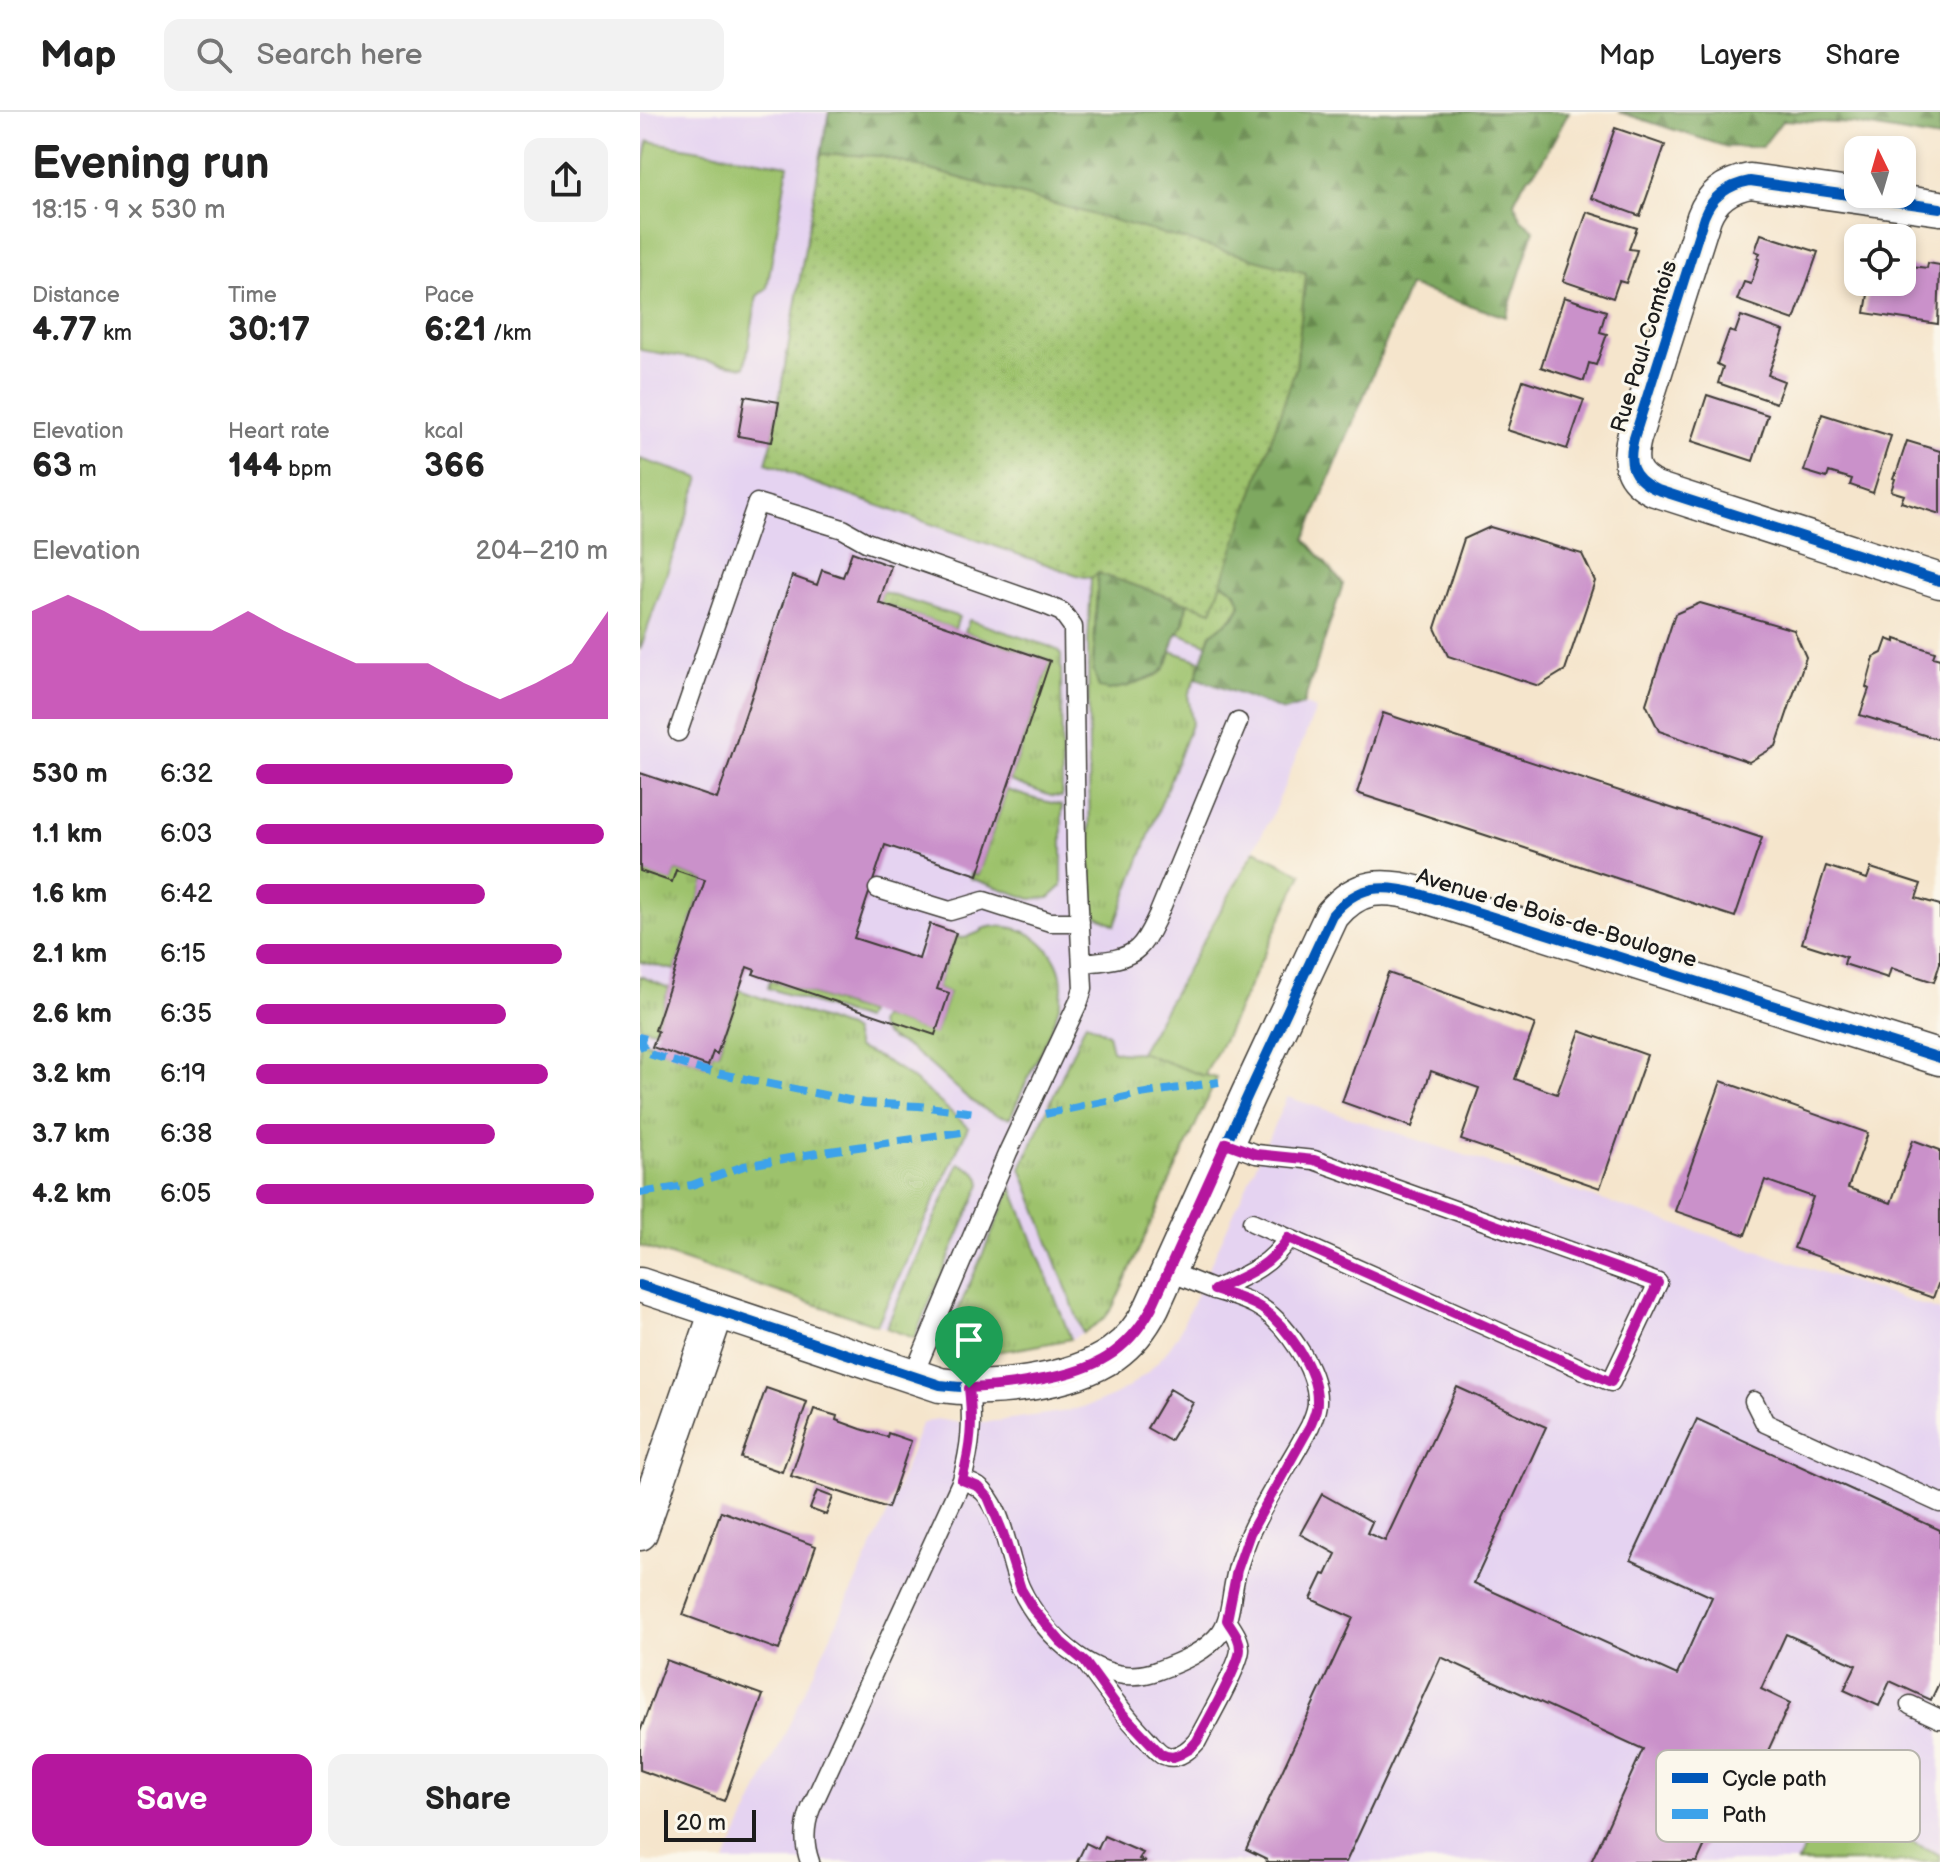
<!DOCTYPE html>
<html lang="en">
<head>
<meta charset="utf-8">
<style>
  :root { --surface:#fff; --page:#f2f2f2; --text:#222; --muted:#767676; --line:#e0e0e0; --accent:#b5179e }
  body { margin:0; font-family:"Balsamiq Sans",sans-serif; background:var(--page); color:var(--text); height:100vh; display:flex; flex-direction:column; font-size:30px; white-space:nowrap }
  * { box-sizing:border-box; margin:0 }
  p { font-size:26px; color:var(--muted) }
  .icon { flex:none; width:44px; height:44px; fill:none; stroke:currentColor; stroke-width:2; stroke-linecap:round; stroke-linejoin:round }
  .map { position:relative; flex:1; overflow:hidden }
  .sheet { display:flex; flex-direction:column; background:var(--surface); width:640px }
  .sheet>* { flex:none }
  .needle { width:52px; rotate:355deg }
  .fabs { position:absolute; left:1204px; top:24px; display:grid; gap:16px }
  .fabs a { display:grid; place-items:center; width:72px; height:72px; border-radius:16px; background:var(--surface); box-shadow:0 4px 12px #0003; font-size:40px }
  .scale { position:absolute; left:24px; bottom:20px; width:92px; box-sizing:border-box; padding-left:8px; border:4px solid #1c1c1c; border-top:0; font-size:22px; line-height:28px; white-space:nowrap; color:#1c1c1c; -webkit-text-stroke:6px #fbf7ec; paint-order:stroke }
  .pin { position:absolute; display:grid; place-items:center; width:68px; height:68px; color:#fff; margin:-82px -34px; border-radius:50% 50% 50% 0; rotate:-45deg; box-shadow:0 0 8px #0007 }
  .pin .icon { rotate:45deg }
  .round { display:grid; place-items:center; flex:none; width:84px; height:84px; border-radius:16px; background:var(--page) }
  .overview { display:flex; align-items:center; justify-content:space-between; height:136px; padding:0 32px }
  h1 { font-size:44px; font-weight:600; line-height:60px }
  .metrics { display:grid; grid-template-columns:repeat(3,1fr); gap:12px; height:136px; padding:8px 32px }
  .metrics div { display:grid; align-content:center }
  .metrics b { font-size:34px; font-weight:600 }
  .metrics small { font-size:22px; font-weight:400 }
  .metrics p { font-size:22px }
  .chart { height:224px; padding:16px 32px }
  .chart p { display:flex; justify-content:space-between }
  .chart svg { width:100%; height:144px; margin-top:8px; fill:var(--accent); opacity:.7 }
  .cta { display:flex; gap:16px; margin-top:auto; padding:16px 32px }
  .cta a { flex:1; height:92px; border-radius:16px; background:var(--accent); color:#fff; font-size:32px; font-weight:600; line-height:92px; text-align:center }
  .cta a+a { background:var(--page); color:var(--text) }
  ul { padding:0 32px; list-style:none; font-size:26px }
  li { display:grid; grid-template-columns:128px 96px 1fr; align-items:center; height:60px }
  li i { height:20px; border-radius:10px; background:var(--accent) }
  header { display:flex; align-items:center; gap:48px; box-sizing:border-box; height:112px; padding:0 40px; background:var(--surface); border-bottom:2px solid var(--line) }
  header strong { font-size:38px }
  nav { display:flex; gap:44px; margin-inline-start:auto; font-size:28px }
  .search { width:560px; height:72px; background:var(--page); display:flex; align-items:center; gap:20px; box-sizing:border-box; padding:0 28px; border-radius:16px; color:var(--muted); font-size:30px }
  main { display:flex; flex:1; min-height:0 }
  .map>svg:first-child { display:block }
</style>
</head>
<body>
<header>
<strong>Map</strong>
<div class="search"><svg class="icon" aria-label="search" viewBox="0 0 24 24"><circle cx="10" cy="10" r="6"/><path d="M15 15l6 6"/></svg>Search here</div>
<nav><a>Map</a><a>Layers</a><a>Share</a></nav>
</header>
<main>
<section class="sheet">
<div class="overview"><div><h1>Evening run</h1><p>18:15 · 9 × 530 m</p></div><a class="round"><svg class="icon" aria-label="share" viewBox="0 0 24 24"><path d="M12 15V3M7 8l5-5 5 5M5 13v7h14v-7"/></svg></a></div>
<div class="metrics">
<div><p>Distance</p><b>4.77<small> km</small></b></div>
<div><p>Time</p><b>30:17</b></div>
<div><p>Pace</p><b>6:21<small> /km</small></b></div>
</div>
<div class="metrics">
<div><p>Elevation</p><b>63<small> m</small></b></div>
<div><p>Heart rate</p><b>144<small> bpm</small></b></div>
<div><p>kcal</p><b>366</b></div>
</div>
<div class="chart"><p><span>Elevation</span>204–210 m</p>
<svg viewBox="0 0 160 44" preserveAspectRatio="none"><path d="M0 44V11L10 6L20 11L30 17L40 17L50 17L60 11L70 17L80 22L90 27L100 27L110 27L120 33L130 38L140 33L150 27L160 11V44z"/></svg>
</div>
<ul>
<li><b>530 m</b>6:32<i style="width:73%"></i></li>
<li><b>1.1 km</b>6:03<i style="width:99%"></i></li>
<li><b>1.6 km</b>6:42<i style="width:65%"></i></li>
<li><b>2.1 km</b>6:15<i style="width:87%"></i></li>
<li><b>2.6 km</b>6:35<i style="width:71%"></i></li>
<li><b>3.2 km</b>6:19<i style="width:83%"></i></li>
<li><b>3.7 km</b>6:38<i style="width:68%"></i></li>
<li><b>4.2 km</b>6:05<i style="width:96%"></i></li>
</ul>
<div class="cta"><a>Save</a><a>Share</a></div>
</section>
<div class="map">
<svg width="1300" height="1750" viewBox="0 0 1300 1750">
  <defs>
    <pattern id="grass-tufts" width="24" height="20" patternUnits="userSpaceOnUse" patternTransform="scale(2)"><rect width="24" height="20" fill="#9dc26c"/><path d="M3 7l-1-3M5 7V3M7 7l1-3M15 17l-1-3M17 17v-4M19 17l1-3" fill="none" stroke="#87a65d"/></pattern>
    <pattern id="forest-firs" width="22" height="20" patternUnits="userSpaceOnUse" patternTransform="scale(2)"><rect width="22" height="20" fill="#7ea860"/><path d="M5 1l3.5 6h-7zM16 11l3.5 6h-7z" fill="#66884e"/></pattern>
    <pattern id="park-dots" width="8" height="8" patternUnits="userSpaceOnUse" patternTransform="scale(2)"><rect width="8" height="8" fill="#9dc26c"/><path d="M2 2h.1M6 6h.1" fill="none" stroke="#87a65d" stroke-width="1.8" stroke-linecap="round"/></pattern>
  </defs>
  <rect width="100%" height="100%" fill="#fbf7ec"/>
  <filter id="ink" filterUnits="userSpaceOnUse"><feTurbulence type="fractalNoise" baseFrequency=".0125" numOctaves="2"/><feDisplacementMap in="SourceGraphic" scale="16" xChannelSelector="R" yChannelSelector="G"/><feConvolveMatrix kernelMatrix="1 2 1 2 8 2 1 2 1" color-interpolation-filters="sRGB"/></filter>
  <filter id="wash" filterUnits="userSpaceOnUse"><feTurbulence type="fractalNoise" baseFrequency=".006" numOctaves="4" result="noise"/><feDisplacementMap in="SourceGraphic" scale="32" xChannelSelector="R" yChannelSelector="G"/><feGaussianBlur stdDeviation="1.8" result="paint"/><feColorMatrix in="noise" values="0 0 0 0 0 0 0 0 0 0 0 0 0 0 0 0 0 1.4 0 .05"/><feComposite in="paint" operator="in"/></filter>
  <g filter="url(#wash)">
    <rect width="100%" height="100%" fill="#f5e5cc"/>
    <path fill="#e5d3f1" d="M0,0H213L769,174L665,427L703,472L663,592L676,597L632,704L500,939L564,964L577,966L473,1195L464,1207L452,1216L431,1227L335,1241L318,1240L0,1134Z
      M647,985L1300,1199V1750H85L248,1401L281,1312L296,1307L321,1311L357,1309L428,1299L454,1292L471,1285L489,1275L509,1259L524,1243L538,1223Z"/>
    <path fill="url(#grass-tufts)" stroke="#5c6f44" stroke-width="2" d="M458,461L453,556L459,576C475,573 513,570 523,558C528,552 529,546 531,539L561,549L556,566L548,583L552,610L475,813L457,804L453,798L450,755L448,534L451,467Z
      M581,470L595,479L601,493C591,513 574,513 567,532L538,521L544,512L547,491L572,499Z
      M243,480L319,505L315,517L239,491Z
      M329,508L408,534L417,538L421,543L422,685L411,684L370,669L410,549L325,520Z
      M367,678L395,687L422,693V774L409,786L391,787L330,766L331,761L338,763Z
      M36,758L65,768L35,858L0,850V759L32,769Z
      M353,814C372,814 389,818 403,832C438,866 417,902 401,939C390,961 380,984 370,1006C364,1005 357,1004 352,1001C320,986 297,954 267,935C256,929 243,926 238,913L241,905L295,922L309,881L297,877L314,825L325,826L342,819V817Z
      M0,864L29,876L15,918L0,915Z
      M130,868L227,901L224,908L128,876Z
      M99,878L207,916L213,920L217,936C260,950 294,986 328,1015L237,1213L0,1134V927L13,932V935L68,954L73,940L78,941Z
      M446,910L468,922L472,938C488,944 491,938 503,941C528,947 551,961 577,966L473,1195L464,1207L443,1221L381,1056Z
      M319,1051C329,1056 340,1060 341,1072L274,1226L246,1216Z
      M372,1075L431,1227C389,1235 343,1247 302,1235Z"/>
    <path fill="url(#forest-firs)" stroke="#4d623e" stroke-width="2" d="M189,0H929L901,51L883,72L874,90L881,107L894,118L866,205L769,174L665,427L703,472L663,593L644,599L556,566L571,522L595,504L601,493L595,479L581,470L656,255L666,161L239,44L181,42Z
      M979,0H1300V27L1213,12L1143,8L1122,35H1087Z
      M458,461L547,491L543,512L535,526L526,554L520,561L489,574L469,578L459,576L453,556Z"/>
    <path fill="url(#park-dots)" stroke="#5c6f44" stroke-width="2" d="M181,42L239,44L666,161L656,255L572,499L458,461L451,466L440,464L168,369L139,355L126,351L132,330Z"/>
    <path fill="#9dc26c" stroke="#5c6f44" stroke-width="2" d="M8,29L148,53L127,176L117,184L105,255L0,238V76Z
      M0,347L60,366L0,538Z
      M615,738L662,762L585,925L564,964L500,940Z
      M1186,1691L1300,1743V1750H1158Z"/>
    <g id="blocks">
      <path fill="#ca91ca" d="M975,16L1025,33L1000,104L951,86Z
        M947,100L997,116L989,137L997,138L992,154L986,171L979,169L973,186L923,169Z
        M1121,122L1178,140L1154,208L1097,188L1104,170L1111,172L1119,147L1117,146L1120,141L1115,139Z
        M1288,151L1300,153L1298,212L1225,201L1230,170H1262V153L1287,156Z
        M924,185L966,199L960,220L967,222L956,253L949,251L944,269L901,255Z
        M1101,204L1144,219L1128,263L1144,269L1136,291L1078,271L1083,255L1077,252L1089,219L1095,221Z
        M883,268L944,288L927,337L867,318Z
        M1067,283L1128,303L1113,349L1052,329Z
        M105,284L139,290L132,330L98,324Z
        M1182,302L1251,324L1233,381L1210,373L1212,367L1189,360L1187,366L1164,359Z
        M1267,329L1300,339V402L1261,390L1264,383L1251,379L1255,367L1253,366L1255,361L1256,362Z
        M850,415L942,442L955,469L925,558L899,574L808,544L795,516L824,427Z
        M212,440L251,454L239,491L410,549L338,763L245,733L214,826L279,847L290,812L316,821L297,877L309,881L295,923L113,862L115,858L107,855L77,942L73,940L68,954L12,935L18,919L15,918L65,768L36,758L32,770L0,759V661L77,687L152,464L177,473L182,458L203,465Z
        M1060,491L1154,518L1166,545L1136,634L1109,650L1019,619L1006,592L1035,502Z
        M1247,527L1255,530V527L1295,540L1293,545L1300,547V628L1220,603L1229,577L1226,575L1234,545L1242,541Z
        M743,601L1122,726L1095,805L717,681Z
        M1186,754L1227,767L1231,756L1281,772L1276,786L1300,793V851L1294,870L1251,856L1248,866L1204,852L1206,845L1162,831Z
        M748,861L895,912L875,967L917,982L940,919L1007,943L960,1076L821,1028L839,976L791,959L772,1015L702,990Z
        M1081,969L1228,1021L1208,1076L1251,1091L1273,1028L1300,1038V1167L1293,1186L1154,1136L1173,1085L1125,1068L1105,1123L1035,1099Z
        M817,1275L906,1315L834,1471L1037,1563L1072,1485L991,1448L1057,1307L1300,1418V1569L1291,1588L1250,1569L1239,1594L1204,1578L1216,1553L1146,1522L1121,1577L1150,1591L1116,1665L1100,1657L1057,1750H951L1003,1637L801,1545L706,1750H626L627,1747L606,1737L713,1506L671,1487L683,1462L686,1463L696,1442L660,1422L682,1382L732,1410L727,1421L745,1429Z
        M126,1276L167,1290L142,1360L101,1346Z
        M530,1277L553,1291L530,1329L507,1316Z
        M174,1297L197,1304L196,1308L221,1317L247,1325L248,1321L271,1329L248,1396L151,1364Z
        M177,1379L193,1385L186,1403L170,1397Z
        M81,1399L176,1434L139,1538L43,1503Z
        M26,1548L123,1583L84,1689L0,1658V1620Z
        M464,1724L503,1741L499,1747L506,1750H437L446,1731L458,1737Z"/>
    </g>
  </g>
  <g filter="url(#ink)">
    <use href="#blocks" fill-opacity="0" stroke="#3d3a36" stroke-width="2"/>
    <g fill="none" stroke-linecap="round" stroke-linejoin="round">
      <defs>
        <path id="lane" d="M38,620L117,391L203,417L226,430L408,494L422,500L433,515L436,736L443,876L439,889L368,1040L273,1264
          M238,777L310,799L344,789L410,810H440
          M443,851C460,849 485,849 498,836C507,828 513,813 518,803L598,610
          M586,1031L616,1042L674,1048L1018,1171L971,1270L612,1110
          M574,1178C604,1164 630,1155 648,1126
          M1114,1289L1125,1311L1300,1391
          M322,1368C327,1370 334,1372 338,1375C364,1393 368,1448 380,1475C402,1524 463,1581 519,1558C541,1550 567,1539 581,1520C591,1506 591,1484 595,1467C598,1452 604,1436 610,1421C627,1384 651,1350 670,1314C673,1306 677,1299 677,1290C678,1257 644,1208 616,1193C603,1186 588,1182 575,1178C559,1172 543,1165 528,1159
          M447,1552C466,1578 484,1603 506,1626C511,1631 517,1640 524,1643C537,1649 549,1638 557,1629C566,1611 600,1553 600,1537C600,1526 592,1517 587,1508
          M1270,1593L1300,1607
          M170,1750C163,1731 164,1714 171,1696L322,1368C331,1333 333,1312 329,1276"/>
        <path id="street" d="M1300,96L1110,69C1088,73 1072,84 1064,105L994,326C988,350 990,365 1015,377L1300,469
          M0,1173L300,1273C350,1280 431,1271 473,1242C490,1230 503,1213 512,1195L608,983L692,803C718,772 743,772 780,782L1300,946
          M0,1421L77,1199"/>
      </defs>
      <use href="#lane" stroke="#3d3a36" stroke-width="21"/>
      <use href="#street" stroke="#3d3a36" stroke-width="37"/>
      <use href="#lane" stroke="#fff" stroke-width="18"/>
      <use href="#street" stroke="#fff" stroke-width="34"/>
      <path stroke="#3da2ea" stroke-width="8" stroke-dasharray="16 8" stroke-linecap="butt" d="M3,922L1,930L6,941L62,958L184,983L224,991L279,994L336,1001
        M405,1002L500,982L579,970
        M0,1081L52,1073L104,1054L183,1040L328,1019"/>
      <defs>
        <path id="cycleway" d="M1300,96L1110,69C1088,73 1072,84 1064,105L994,326C988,350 990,365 1015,377L1300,469
          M0,1173L300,1273C350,1280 431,1271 473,1242C490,1230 503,1213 512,1195L608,983L692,803C718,772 743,772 780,782L1300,946"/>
      </defs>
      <use href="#cycleway" stroke="#fbf7ec" stroke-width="15"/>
      <use href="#cycleway" stroke="#0057b8" stroke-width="10"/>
    </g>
  </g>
  <g fill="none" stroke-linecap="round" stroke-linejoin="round" filter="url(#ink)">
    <defs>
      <path id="route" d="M586,1031L616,1042L674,1048L1018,1171L971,1270L648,1126C629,1156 604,1164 574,1178C590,1183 607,1187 621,1196C647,1214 678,1258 677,1290C677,1299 673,1306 670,1314L610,1421L597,1458L587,1508C592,1517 600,1525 600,1537C600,1553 566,1611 557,1629L550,1637L541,1642L533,1645L526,1644L521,1642L482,1601L445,1550L421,1530L393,1497L381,1477L363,1421L348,1385L339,1375L322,1368C331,1333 333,1312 329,1276C354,1275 379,1272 403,1267C454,1258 487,1241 512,1195Z"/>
    </defs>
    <use href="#route" stroke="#fff" stroke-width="16"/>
    <use href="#route" stroke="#b5179e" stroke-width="10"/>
  </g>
  <g text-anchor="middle" stroke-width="6" stroke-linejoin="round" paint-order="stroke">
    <g font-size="22" fill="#1c1c1c" stroke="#fbf7ec">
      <text transform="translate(1003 234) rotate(-73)" y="8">Rue Paul-Comtois</text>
      <text transform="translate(917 805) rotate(17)" y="8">Avenue de Bois-de-Boulogne</text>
    </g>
  </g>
  <rect x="1016" y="1638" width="264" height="92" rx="12" fill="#fbf7ec" stroke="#b8b5ae" stroke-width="2"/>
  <rect x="1032" y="1661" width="36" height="10" fill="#0057b8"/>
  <rect x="1032" y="1697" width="36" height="10" fill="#3da2ea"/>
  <g font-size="22" fill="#1c1c1c">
    <text x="1082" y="1674">Cycle path</text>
    <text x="1082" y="1710">Path</text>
  </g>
</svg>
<div class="fabs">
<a><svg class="needle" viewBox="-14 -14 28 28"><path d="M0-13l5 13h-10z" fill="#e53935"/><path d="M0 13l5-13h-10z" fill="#767676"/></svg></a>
<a><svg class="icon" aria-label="locate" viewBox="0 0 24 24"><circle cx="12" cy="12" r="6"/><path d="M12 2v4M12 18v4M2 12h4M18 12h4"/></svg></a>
</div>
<div class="scale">20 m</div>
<div class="pin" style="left:329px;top:1276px;background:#1e9e55"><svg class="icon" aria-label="arrive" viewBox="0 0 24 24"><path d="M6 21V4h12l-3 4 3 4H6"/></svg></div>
</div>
</main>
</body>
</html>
